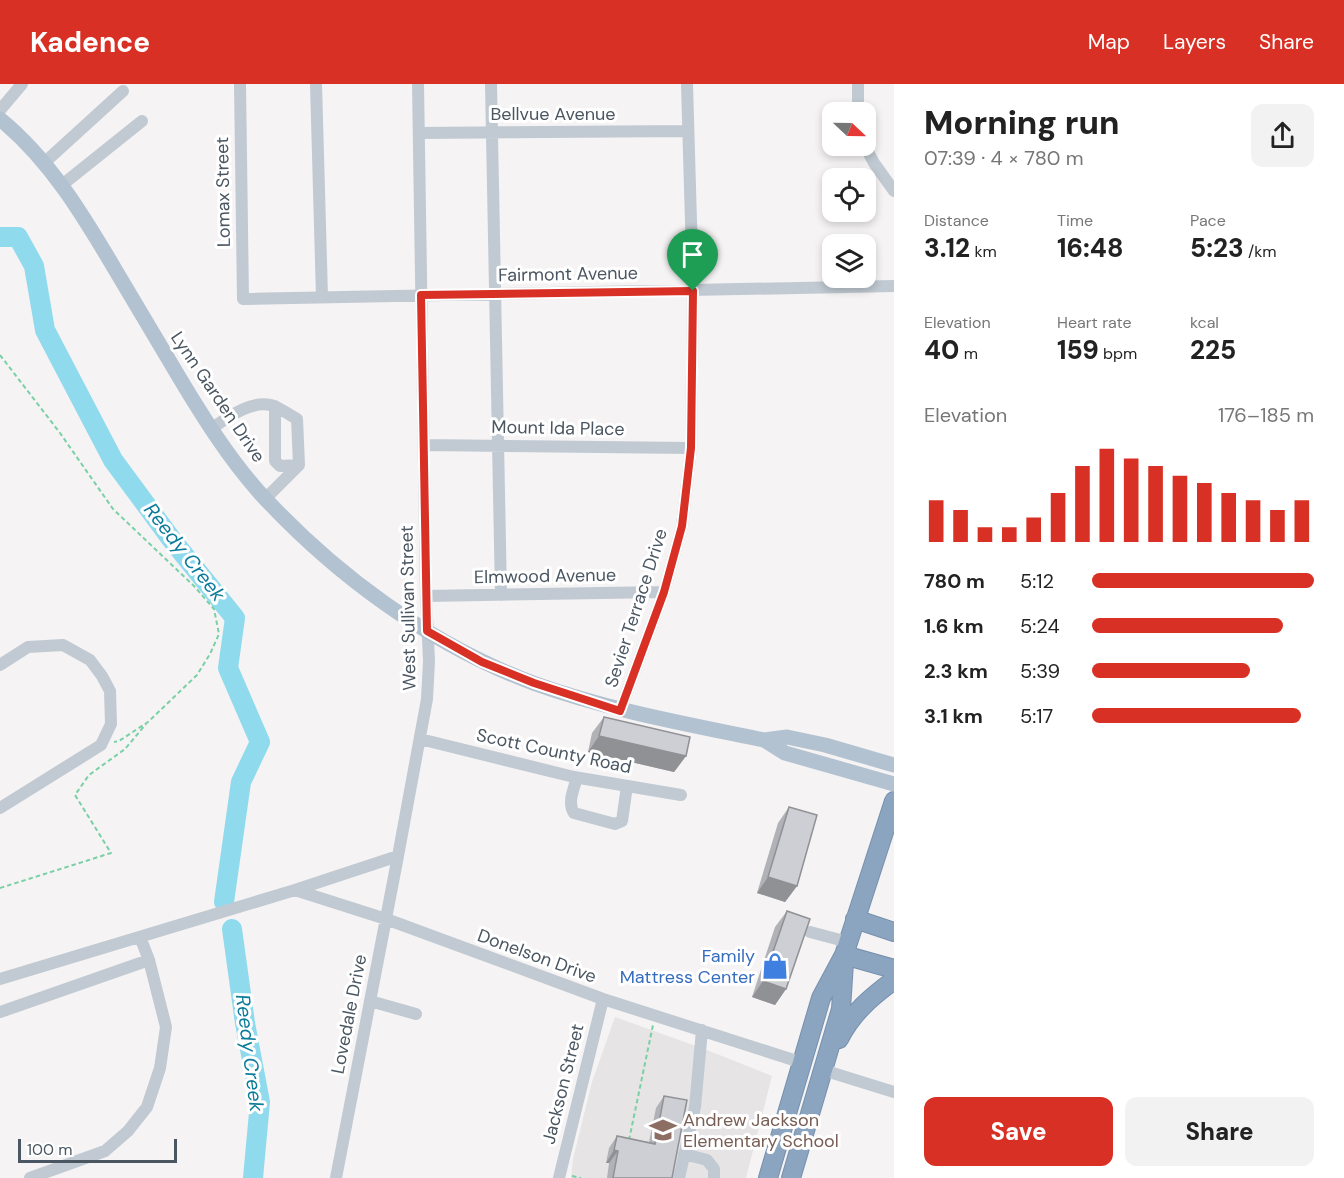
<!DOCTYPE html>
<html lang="en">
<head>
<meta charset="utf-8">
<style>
  :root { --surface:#fff; --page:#f2f2f2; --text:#222; --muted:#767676; --accent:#d93025 }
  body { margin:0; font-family:"DM Sans",sans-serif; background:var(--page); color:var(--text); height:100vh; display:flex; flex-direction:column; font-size:22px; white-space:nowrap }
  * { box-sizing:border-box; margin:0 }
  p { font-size:20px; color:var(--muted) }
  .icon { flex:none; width:33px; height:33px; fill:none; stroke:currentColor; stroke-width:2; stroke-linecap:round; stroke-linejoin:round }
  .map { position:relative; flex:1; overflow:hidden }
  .details { display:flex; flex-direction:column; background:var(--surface); width:450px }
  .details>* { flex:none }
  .needle { width:39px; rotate:112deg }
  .tools { position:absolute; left:822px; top:18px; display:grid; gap:12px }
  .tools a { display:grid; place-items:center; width:54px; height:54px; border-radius:12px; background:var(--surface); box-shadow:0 3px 9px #0003; font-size:30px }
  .scale { position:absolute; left:18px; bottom:15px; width:159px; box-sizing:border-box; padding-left:6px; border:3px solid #4a5661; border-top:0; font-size:16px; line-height:21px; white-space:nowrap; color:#4a5661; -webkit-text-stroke:4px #fff; paint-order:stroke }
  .pin { position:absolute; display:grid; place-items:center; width:51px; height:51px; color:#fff; margin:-62px -26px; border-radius:50% 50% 50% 0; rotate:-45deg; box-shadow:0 0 6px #0007 }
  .pin .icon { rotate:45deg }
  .round { display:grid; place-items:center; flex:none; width:63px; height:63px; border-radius:12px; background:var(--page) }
  .headline { display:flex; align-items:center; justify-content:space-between; height:102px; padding:0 30px }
  h1 { font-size:33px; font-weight:800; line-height:45px }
  .stats { display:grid; grid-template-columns:repeat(3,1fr); gap:9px; height:102px; padding:6px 30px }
  .stats div { display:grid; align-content:center }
  .stats b { font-size:26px; font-weight:800 }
  .stats small { font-size:16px; font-weight:400 }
  .stats p { font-size:16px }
  .chart { height:168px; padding:12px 30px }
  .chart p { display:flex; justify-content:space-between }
  .chart svg { width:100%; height:108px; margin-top:6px; stroke:var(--accent); stroke-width:6 }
  .button { display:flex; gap:12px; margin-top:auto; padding:12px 30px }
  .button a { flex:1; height:69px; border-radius:12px; background:var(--accent); color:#fff; font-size:24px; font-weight:800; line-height:69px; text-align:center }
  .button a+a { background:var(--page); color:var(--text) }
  ul { padding:0 30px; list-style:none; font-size:20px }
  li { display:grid; grid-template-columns:96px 72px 1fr; align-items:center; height:45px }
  li i { height:15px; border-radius:8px; background:var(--accent) }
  header { display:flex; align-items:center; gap:36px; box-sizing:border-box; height:84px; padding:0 30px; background:var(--accent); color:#fff }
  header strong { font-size:28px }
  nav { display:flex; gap:33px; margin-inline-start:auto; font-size:21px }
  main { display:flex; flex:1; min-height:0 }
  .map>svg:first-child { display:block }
</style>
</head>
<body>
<header>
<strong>Kadence</strong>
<nav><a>Map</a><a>Layers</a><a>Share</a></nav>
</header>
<main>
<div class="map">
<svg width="894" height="1094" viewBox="0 0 894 1094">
  <rect width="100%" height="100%" fill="#f5f3f3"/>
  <path fill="#e6e4e5" d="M615,933L707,966L772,992L746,1094H571L573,1075L592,998Z"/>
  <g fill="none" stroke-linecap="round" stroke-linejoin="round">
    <path stroke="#90daee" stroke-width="20" d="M0,153H18L34,182L45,246L113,376L172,456L235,534L228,584L260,658L241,698L224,818
      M232,845L245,939L260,1018L253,1094"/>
    <defs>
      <path id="highway" d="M855,835L894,848
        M844,871L894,885
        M839,955C852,929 871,913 894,896
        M768,1094L821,914L844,871L894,717
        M791,1094L841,925L844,878"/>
    </defs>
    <use href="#highway" stroke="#7690ad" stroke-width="20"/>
    <path stroke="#7ad0a6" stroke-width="2" stroke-dasharray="4.5 3" stroke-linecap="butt" d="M0,271L60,349L113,425L194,502L214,525L219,550L210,570L197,591L148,638L119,657L114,658
      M0,804L111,769L75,711L89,691L125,665L146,640
      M629,1056L653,941
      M572,1092L581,1094"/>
    <path stroke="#c1cad2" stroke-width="12" d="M240,0L243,215L894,202
      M316,0L322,213
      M491,0L501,511
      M858,0V28
      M0,26L22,0
      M419,49L687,47
      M865,62L874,79L894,107
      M44,79L123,7
      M62,101L142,37
      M275,322V377L280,382L299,381
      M211,345C228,333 255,313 276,323C283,326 290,331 297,335L299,381L266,414
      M424,361L691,364
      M426,512L664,508
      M0,581L28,563L63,561L90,576L102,592L110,607L111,640L101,661L0,724
      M620,627L664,508L682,442L691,364L693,207L687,0
      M420,655L574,693L681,711
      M577,694C574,704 567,719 574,729L615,740L622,737L627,702
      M295,806L386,835L603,915L803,979
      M810,848L848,858
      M0,895L295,806L398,772L427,615L429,577L426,512L418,0
      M370,917L416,930
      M0,928L149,876
      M823,986L894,1008
      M684,1070L707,1076L714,1085V1094
      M30,1094L105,1067L128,1047L147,1023L160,984L166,943L149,876L140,853
      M336,1094L398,772
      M559,1094L603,915
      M679,1094L695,1023L702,946"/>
    <path stroke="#b3c2d1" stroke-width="15" d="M0,35C50,76 83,131 116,187C137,222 158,258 179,293C203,333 228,373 259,408C334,490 429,560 533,599C608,626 686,640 764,656L785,669L894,700
      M764,656L787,653L825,661L894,681"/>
    <use href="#highway" stroke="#8ba5c1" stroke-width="18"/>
  </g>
  <path fill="#b0b2b7" d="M604,633L686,672L674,688L588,668L592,649Z
    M789,723L797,802L785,818L757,809L778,739Z
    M787,827L786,905L775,921L752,913L775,843Z
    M664,1012L672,1094H607L609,1079H606L609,1064L617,1052L649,1058L656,1024Z"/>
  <path fill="#909195" d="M599,652L686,672L674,688L588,668Z
    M768,793L797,802L785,818L757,809Z
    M763,897L786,905L775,921L752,913Z
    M614,1066L618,1067L609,1079H606Z"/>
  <path fill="#cdcfd5" stroke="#909195" stroke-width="1.5" d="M604,633L690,653L686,672L599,652Z
    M789,723L817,731L797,802L768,793Z
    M787,827L810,835L786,905L763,897Z
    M664,1012L687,1016L672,1094H613L618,1067L614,1066L617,1052L655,1060Z"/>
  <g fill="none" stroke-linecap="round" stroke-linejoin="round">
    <defs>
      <path id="route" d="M693,207L691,364L682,442L664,508L620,627L534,599L482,578L427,547L421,211Z"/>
    </defs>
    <use href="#route" stroke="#fff" stroke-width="12"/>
    <use href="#route" stroke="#d93025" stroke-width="8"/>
  </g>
  <defs>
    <symbol id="shop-bare" viewBox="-9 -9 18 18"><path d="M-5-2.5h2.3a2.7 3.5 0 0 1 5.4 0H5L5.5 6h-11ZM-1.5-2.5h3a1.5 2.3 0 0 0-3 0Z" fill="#3f7fe0" stroke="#fff" stroke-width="2.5" paint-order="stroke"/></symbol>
    <symbol id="school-bare" viewBox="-9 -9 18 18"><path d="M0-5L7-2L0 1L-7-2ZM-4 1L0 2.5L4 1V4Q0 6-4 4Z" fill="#8d6e63" stroke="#fff" stroke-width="2.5" paint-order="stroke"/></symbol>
  </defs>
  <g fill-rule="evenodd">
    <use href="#shop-bare" x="756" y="863" width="38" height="38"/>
    <use href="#school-bare" x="644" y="1027" width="38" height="38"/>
  </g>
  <g text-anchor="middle" stroke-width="6" stroke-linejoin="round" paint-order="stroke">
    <g font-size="18" fill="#4a5661" stroke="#fff">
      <text x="553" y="36">Bellvue Avenue</text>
      <text transform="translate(223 108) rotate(-91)" y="6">Lomax Street</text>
      <text transform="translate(568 190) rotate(-1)" y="6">Fairmont Avenue</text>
      <text transform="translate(218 313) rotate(56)" y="6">Lynn Garden Drive</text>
      <text transform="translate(558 344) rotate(1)" y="6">Mount Ida Place</text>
      <text transform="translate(545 492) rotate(-1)" y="6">Elmwood Avenue</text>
      <text transform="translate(408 524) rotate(-91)" y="6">West Sullivan Street</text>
      <text transform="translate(636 524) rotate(-72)" y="6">Sevier Terrace Drive</text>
      <text transform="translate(554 667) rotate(12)" y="6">Scott County Road</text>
      <text transform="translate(537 872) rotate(20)" y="6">Donelson Drive</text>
      <text transform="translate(349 930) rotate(-79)" y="6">Lovedale Drive</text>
      <text transform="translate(563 1000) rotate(-76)" y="6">Jackson Street</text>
    </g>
    <g font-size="18" fill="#366cbe" stroke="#fff" text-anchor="end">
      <text x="755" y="878">Family<tspan x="755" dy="21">Mattress Center</tspan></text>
    </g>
    <g font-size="18" fill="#785e54" stroke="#fff" text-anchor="start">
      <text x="683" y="1042">Andrew Jackson<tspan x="683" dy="21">Elementary School</tspan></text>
    </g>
    <g font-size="20" font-style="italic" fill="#0c7c9b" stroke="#fff">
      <text transform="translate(185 468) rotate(52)" y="7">Reedy Creek</text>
      <text transform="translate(250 969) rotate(83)" y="7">Reedy Creek</text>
    </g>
  </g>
</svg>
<div class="tools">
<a><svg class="needle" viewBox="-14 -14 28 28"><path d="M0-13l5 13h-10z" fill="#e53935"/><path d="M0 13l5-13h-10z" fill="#767676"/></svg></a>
<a><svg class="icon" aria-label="locate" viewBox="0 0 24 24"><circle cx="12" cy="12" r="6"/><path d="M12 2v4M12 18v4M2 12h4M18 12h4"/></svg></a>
<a><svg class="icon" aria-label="layers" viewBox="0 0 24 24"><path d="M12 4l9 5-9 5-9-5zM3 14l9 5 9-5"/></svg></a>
</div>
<div class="scale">100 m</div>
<div class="pin" style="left:693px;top:207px;background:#1e9e55"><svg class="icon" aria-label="arrive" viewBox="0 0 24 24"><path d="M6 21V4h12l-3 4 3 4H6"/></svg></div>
</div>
<section class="details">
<div class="headline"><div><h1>Morning run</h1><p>07:39 · 4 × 780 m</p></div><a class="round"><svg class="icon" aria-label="share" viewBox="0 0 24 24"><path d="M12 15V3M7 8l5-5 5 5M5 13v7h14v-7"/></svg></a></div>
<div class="stats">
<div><p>Distance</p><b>3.12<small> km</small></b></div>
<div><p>Time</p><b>16:48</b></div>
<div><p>Pace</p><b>5:23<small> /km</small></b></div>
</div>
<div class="stats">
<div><p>Elevation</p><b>40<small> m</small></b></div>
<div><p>Heart rate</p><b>159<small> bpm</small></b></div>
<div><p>kcal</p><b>225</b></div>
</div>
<div class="chart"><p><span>Elevation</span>176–185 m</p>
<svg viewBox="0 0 160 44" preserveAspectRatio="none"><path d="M5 44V27M15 44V31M25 44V38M35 44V38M45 44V34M55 44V24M65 44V13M75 44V6M85 44V10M95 44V13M105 44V17M115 44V20M125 44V24M135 44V27M145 44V31M155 44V27"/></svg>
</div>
<ul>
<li><b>780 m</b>5:12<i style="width:100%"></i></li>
<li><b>1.6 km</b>5:24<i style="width:86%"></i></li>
<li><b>2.3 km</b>5:39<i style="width:71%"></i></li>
<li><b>3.1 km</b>5:17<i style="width:94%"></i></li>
</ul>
<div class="button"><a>Save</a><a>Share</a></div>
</section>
</main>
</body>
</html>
